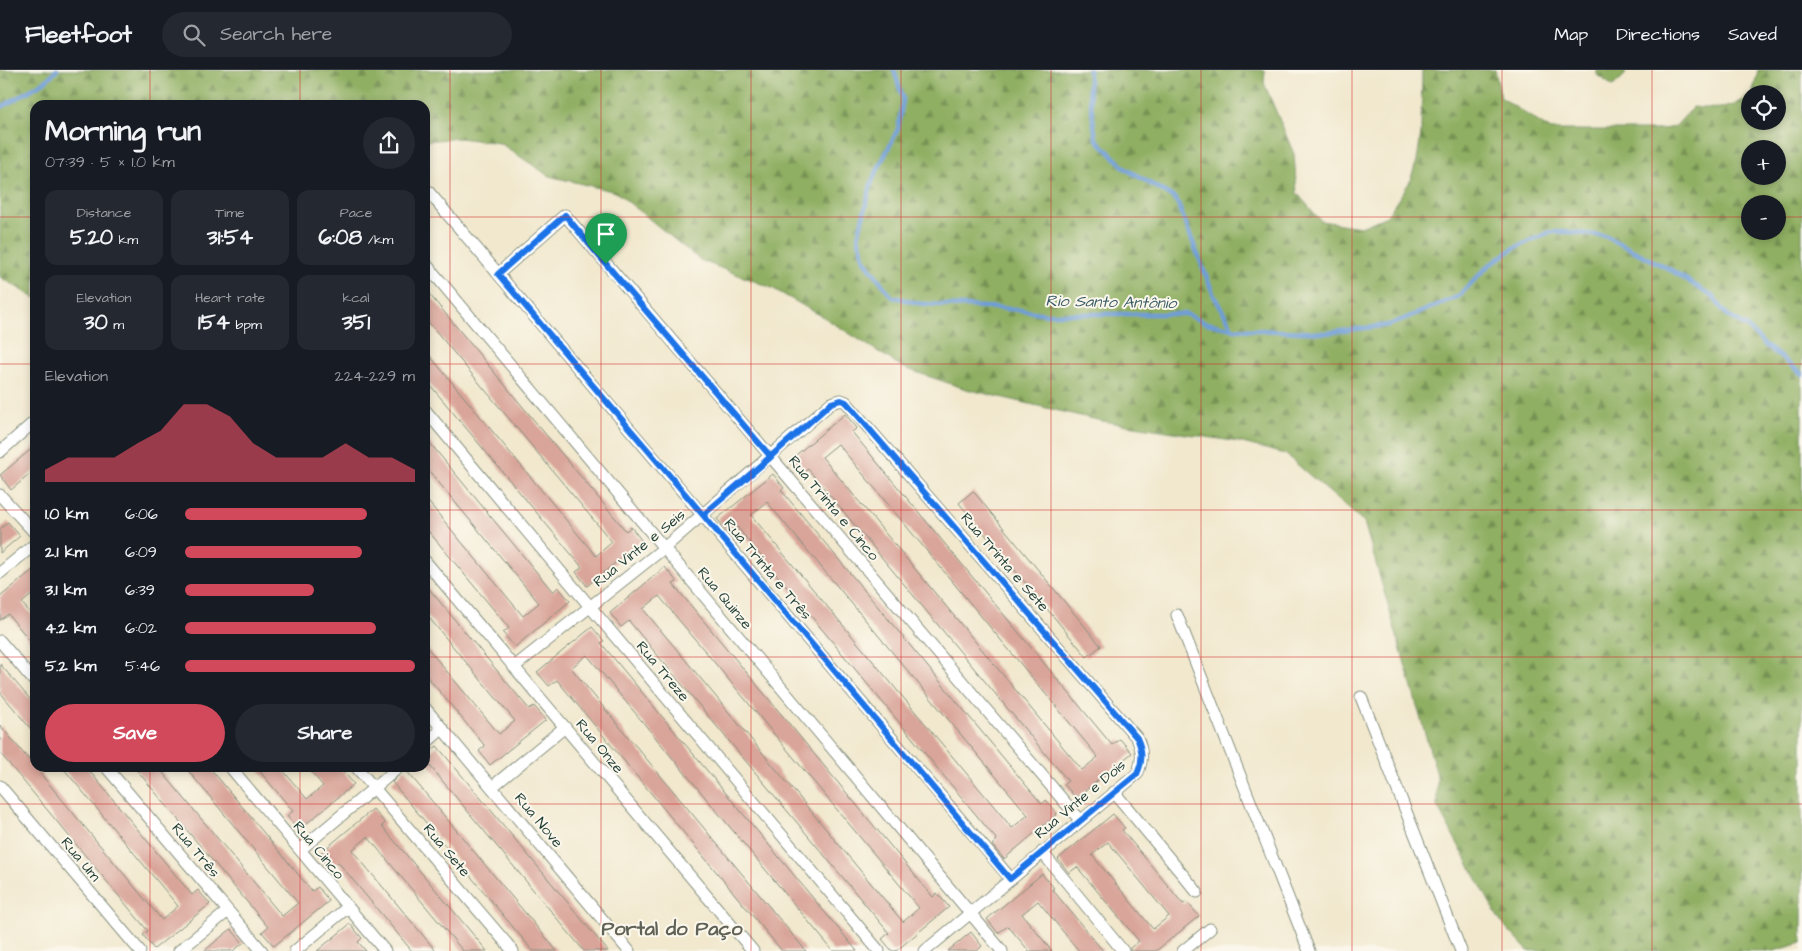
<!DOCTYPE html>
<html lang="en">
<head>
<meta charset="utf-8">
<style>
  :root { --surface:#171b24; --page:#242831; --text:#f1f3f6; --muted:#9ea1a6; --line:#363941; --accent:#d1495b }
  body { margin:0; font-family:"Architects Daughter",sans-serif; background:var(--page); color:var(--text); height:100vh; display:flex; flex-direction:column; font-size:19px; white-space:nowrap }
  * { box-sizing:border-box; margin:0 }
  p { font-size:16px; color:var(--muted) }
  .icon { flex:none; width:28px; height:28px; fill:none; stroke:currentColor; stroke-width:2; stroke-linecap:round; stroke-linejoin:round }
  .map { position:relative; flex:1; overflow:hidden }
  .side { position:absolute; left:30px; top:30px; width:400px; height:672px; display:flex; flex-direction:column; background:var(--surface); border-radius:15px; box-shadow:0 2px 8px #0003 }
  .side>* { flex:none }
  .controls { position:absolute; left:1741px; top:15px; display:grid; gap:10px }
  .controls a { display:grid; place-items:center; width:45px; height:45px; border-radius:50%; background:var(--surface); box-shadow:0 2px 8px #0003; font-size:25px }
  .pin { position:absolute; display:grid; place-items:center; width:42px; height:42px; color:#fff; margin:-51px -21px; border-radius:50% 50% 50% 0; rotate:-45deg; box-shadow:0 0 5px #0007 }
  .pin .icon { rotate:45deg }
  .round { display:grid; place-items:center; flex:none; width:52px; height:52px; border-radius:26px; background:var(--page) }
  .headline { display:flex; align-items:center; justify-content:space-between; height:85px; padding:0 15px }
  h1 { font-size:28px; font-weight:700; line-height:38px }
  .stats { display:grid; grid-template-columns:repeat(3,1fr); gap:8px; height:85px; padding:5px 15px }
  .stats div { display:grid; align-content:center; border-radius:12px; background:var(--page); text-align:center }
  .stats b { font-size:21px; font-weight:700 }
  .stats small { font-size:14px; font-weight:400 }
  .stats p { font-size:14px }
  .chart { height:140px; padding:10px 15px }
  .chart p { display:flex; justify-content:space-between }
  .chart svg { width:100%; height:90px; margin-top:5px; fill:var(--accent); opacity:.7 }
  .button { display:flex; gap:10px; margin-top:auto; padding:10px 15px }
  .button a { flex:1; height:58px; border-radius:30px; background:var(--accent); color:#fff; font-size:20px; font-weight:700; line-height:58px; text-align:center }
  .button a+a { background:var(--page); color:var(--text) }
  ul { padding:0 15px; list-style:none; font-size:16px }
  li { display:grid; grid-template-columns:80px 60px 1fr; align-items:center; height:38px }
  li i { height:12px; border-radius:6px; background:var(--accent) }
  header { display:flex; align-items:center; gap:30px; box-sizing:border-box; height:70px; padding:0 25px; background:var(--surface); border-bottom:1px solid var(--line) }
  header strong { font-size:24px }
  nav { display:flex; gap:28px; margin-inline-start:auto; font-size:18px }
  .search { width:350px; height:45px; background:var(--page); display:flex; align-items:center; gap:12px; box-sizing:border-box; padding:0 18px; border-radius:28px; color:var(--muted); font-size:19px }
  .map>svg:first-child { display:block }
</style>
</head>
<body>
<header>
<strong>Fleetfoot</strong>
<div class="search"><svg class="icon" aria-label="search" viewBox="0 0 24 24"><circle cx="10" cy="10" r="6"/><path d="M15 15l6 6"/></svg>Search here</div>
<nav><a>Map</a><a>Directions</a><a>Saved</a></nav>
</header>
<div class="map">
<svg width="1802" height="881" viewBox="0 0 1802 881">
  <defs>
    <pattern id="forest-firs" width="22" height="20" patternUnits="userSpaceOnUse" patternTransform="scale(1.25)"><rect width="22" height="20" fill="#8faf62"/><path d="M5 1l3.5 6h-7zM16 11l3.5 6h-7z" fill="#749052"/></pattern>
  </defs>
  <rect width="100%" height="100%" fill="#fbf7ec"/>
  <filter id="ink" filterUnits="userSpaceOnUse"><feTurbulence type="fractalNoise" baseFrequency=".02" numOctaves="2"/><feDisplacementMap in="SourceGraphic" scale="10" xChannelSelector="R" yChannelSelector="G"/><feConvolveMatrix kernelMatrix="1 2 1 2 8 2 1 2 1" color-interpolation-filters="sRGB"/></filter>
  <filter id="wash" filterUnits="userSpaceOnUse"><feTurbulence type="fractalNoise" baseFrequency=".0096" numOctaves="4" result="noise"/><feDisplacementMap in="SourceGraphic" scale="20" xChannelSelector="R" yChannelSelector="G"/><feGaussianBlur stdDeviation="1.12" result="paint"/><feColorMatrix in="noise" values="0 0 0 0 0 0 0 0 0 0 0 0 0 0 0 0 0 1.4 0 .05"/><feComposite in="paint" operator="in"/></filter>
  <g filter="url(#wash)">
    <rect width="100%" height="100%" fill="#f1e8ce"/>
    <path fill="url(#forest-firs)" stroke="#57764b" fill-rule="evenodd" d="M0,0H1265L1264,13L1294,84L1297,123L1321,151L1361,157L1387,146L1409,113L1417,91L1421,63L1422,0H1495L1501,28L1551,60H1656L1675,57L1693,37C1715,39 1733,41 1750,24V51H1778V24H1751L1753,21L1758,0H1802V873L1774,881H1528L1500,851L1437,736V705L1364,452L1285,384L1239,372L1102,351L966,319L904,298L825,248L772,218L700,190L616,122L549,106L500,73L459,68L425,71V35H35V228L0,207ZM1750,79H1778V106H1750ZM1750,134H1778V161H1750Z
      M1597,0H1625V5L1613,16L1597,5Z"/>
    <g fill="none" stroke-linecap="round" stroke-linejoin="round">
      <path stroke="#6e9dd7" stroke-width="4.5" d="M894,0L903,29L898,59L872,111L858,167L865,191L892,227C904,228 915,234 926,234C966,237 1007,236 1046,244H1186L1206,253L1233,259L1326,263L1389,255L1459,226L1488,196L1514,178L1550,162H1569L1605,166L1671,200L1713,227L1728,246L1747,257L1765,275L1802,304
        M1089,0V21L1096,69L1126,99L1176,129L1214,226L1233,259
        M0,38L44,12L57,0"/>
    </g>
    <g id="blocks">
      <path fill="#d9a499" fill-rule="evenodd" d="M425,219L626,461L631,457L642,471L587,516L576,502L582,497L425,309V280L596,486L612,472L425,248Z
        M845,344L857,358L852,362L1112,675L1120,669L1132,683L1076,728L1064,714L1068,711L808,399L802,404L790,390ZM838,374L1098,687L1082,700L822,387Z
        M425,367L553,522L558,517L570,531L515,577L503,563L509,558L425,457V428L523,546L539,533L425,396Z
        M35,376V400L11,420L0,405Z
        M773,404L784,418L781,420L1030,720L1042,734L1046,730L1057,744L1004,789L992,775L997,770L737,457L729,463L717,449ZM767,432L1028,745L1012,758L751,445Z
        M973,421L1101,576L1087,587L959,433Z
        M8,452L20,466L0,483V459Z
        M665,497L677,512L673,514L933,827L937,823L949,837L896,881H892L882,869L889,863L629,551L621,557L610,543ZM659,526L919,838L903,852L643,539Z
        M35,498V522L22,533L35,549V577L8,544L0,550V527Z
        M425,514L529,639L534,636L546,650L490,695L479,681L485,676L425,604V575L499,664L515,651L425,543Z
        M592,557L604,571L601,573L857,881H833L587,585L571,598L806,881H782L557,610L549,616L537,602Z
        M0,594L35,635V664L0,622Z
        M0,655L162,850L178,836L63,698H87L192,825L198,820L210,834L154,879L143,865L148,861L0,683Z
        M437,676L484,732L608,881H584L550,840L425,690V686Z
        M135,698H159L282,846L298,833L186,698H210L312,821L318,817L329,831L274,876L262,862L268,857Z
        M257,698H281L307,729L323,716L308,698H340L354,714L299,760L287,746L293,741Z
        M405,699L431,730L557,881H533L392,712Z
        M373,739L385,753L382,756L487,881H463L368,767L352,780L436,881H412L338,792L329,799L318,785Z
        M1113,744L1125,758L1122,760L1183,834L1187,832L1199,846L1156,881H1130V878L1139,871L1077,797L1069,803L1058,789ZM1108,772L1169,846L1153,859L1092,785Z
        M1042,804L1054,818L1052,819L1103,881H1079L1038,831L1022,844L1052,881H1029L1008,856L998,863L987,849Z
        M350,854L362,868L358,872L366,881H317Z
        M231,859L243,873L233,881H204Z
        M971,862L982,876L977,881H948Z"/>
    </g>
  </g>
  <g filter="url(#ink)">
    <use href="#blocks" fill-opacity="0" stroke="#889281" stroke-width="1"/>
    <g fill="none" stroke-linecap="round" stroke-linejoin="round">
      <defs>
        <path id="minor" d="M425,122L427,120L1011,809
          M425,193L1002,881
          M498,204L565,145L1080,750
          M425,340L879,881
          M0,382L35,351
          M0,425L35,463
          M425,491L753,881
          M0,503L35,474
          M1177,545L1309,881
          M0,571L35,612
          M514,597L664,478L831,333L841,330L846,332L1137,668C1143,681 1143,691 1137,704L925,881
          M1361,627L1461,881
          M425,638L629,881
          M425,674L442,659
          M107,698L262,881
          M231,698L385,881
          M357,698L513,881
          M0,716L140,881
          M492,717L565,657
          M1114,722L1197,822
          M300,780L398,698
          M1042,782L1123,881
          M179,881L228,841
          M295,881L348,837
          M1183,881L1210,859"/>
      </defs>
      <use href="#minor" stroke="#889281" stroke-width="13"/>
      <use href="#minor" stroke="#fff" stroke-width="11"/>
    </g>
  </g>
  <g fill="none" stroke-linecap="round" stroke-linejoin="round" filter="url(#ink)">
    <defs>
      <path id="route" d="M606,194L771,387L703,445L1010,809L1137,704C1143,691 1143,681 1137,668L846,332L841,330L831,333C789,371 746,408 703,445L498,204L565,145L606,194"/>
    </defs>
    <use href="#route" stroke="#fff" stroke-width="10"/>
    <use href="#route" stroke="#1a73e8" stroke-width="6"/>
  </g>
  <path fill="none" stroke="#d62828" stroke-width="1" stroke-opacity="0.55" d="M150,0V35M300,0V35M450,0V881M601,0V881M751,0V881M901,0V881M1051,0V881M1201,0V881M1352,0V881M1502,0V881M1652,0V881M0,147H35M425,147H1750M1778,147H1802M0,294H35M425,294H1802M0,440H35M425,440H1802M0,587H35M425,587H1802M150,698V881M300,698V881M0,734H1802"/>
  <g text-anchor="middle" stroke-width="4" stroke-linejoin="round" paint-order="stroke">
    <g font-size="15" fill="#1f3d34" stroke="#fbf7ec">
      <text transform="translate(834 438) rotate(50)" y="5">Rua Trinta e Cinco</text>
      <text transform="translate(639 478) rotate(-39)" y="5">Rua Vinte e Seis</text>
      <text transform="translate(1005 492) rotate(49)" y="5">Rua Trinta e Sete</text>
      <text transform="translate(768 499) rotate(50)" y="5">Rua Trinta e Três</text>
      <text transform="translate(725 528) rotate(50)" y="5">Rua Quinze</text>
      <text transform="translate(663 601) rotate(50)" y="5">Rua Treze</text>
      <text transform="translate(600 676) rotate(50)" y="5">Rua Onze</text>
      <text transform="translate(1080 729) rotate(-40)" y="5">Rua Vinte e Dois</text>
      <text transform="translate(539 750) rotate(50)" y="5">Rua Nove</text>
      <text transform="translate(196 780) rotate(50)" y="5">Rua Três</text>
      <text transform="translate(319 780) rotate(50)" y="5">Rua Cinco</text>
      <text transform="translate(447 780) rotate(50)" y="5">Rua Sete</text>
      <text transform="translate(81 789) rotate(50)" y="5">Rua Um</text>
    </g>
    <g font-size="16" font-style="italic" fill="#375a65" stroke="#fbf7ec">
      <text transform="translate(1111 231) rotate(1)" y="6">Rio Santo Antônio</text>
    </g>
    <g font-size="20" font-weight="bold" fill="#606157" stroke="#fbf7ec">
      <text x="672" y="865">Portal do Paço</text>
    </g>
  </g>
</svg>
<div class="controls">
<a><svg class="icon" aria-label="locate" viewBox="0 0 24 24"><circle cx="12" cy="12" r="6"/><path d="M12 2v4M12 18v4M2 12h4M18 12h4"/></svg></a>
<a>+</a>
<a>−</a>
</div>
<div class="pin" style="left:606px;top:194px;background:#1e9e55"><svg class="icon" aria-label="arrive" viewBox="0 0 24 24"><path d="M6 21V4h12l-3 4 3 4H6"/></svg></div>
<section class="side">
<div class="headline"><div><h1>Morning run</h1><p>07:39 · 5 × 1.0 km</p></div><a class="round"><svg class="icon" aria-label="share" viewBox="0 0 24 24"><path d="M12 15V3M7 8l5-5 5 5M5 13v7h14v-7"/></svg></a></div>
<div class="stats">
<div><p>Distance</p><b>5.20<small> km</small></b></div>
<div><p>Time</p><b>31:54</b></div>
<div><p>Pace</p><b>6:08<small> /km</small></b></div>
</div>
<div class="stats">
<div><p>Elevation</p><b>30<small> m</small></b></div>
<div><p>Heart rate</p><b>154<small> bpm</small></b></div>
<div><p>kcal</p><b>351</b></div>
</div>
<div class="chart"><p><span>Elevation</span>224–229 m</p>
<svg viewBox="0 0 160 44" preserveAspectRatio="none"><path d="M0 44V38L10 32L20 32L30 32L40 25L50 19L60 6L70 6L80 12L90 25L100 32L110 32L120 32L130 25L140 32L150 32L160 38V44z"/></svg>
</div>
<ul>
<li><b>1.0 km</b>6:06<i style="width:79%"></i></li>
<li><b>2.1 km</b>6:09<i style="width:77%"></i></li>
<li><b>3.1 km</b>6:39<i style="width:56%"></i></li>
<li><b>4.2 km</b>6:02<i style="width:83%"></i></li>
<li><b>5.2 km</b>5:46<i style="width:100%"></i></li>
</ul>
<div class="button"><a>Save</a><a>Share</a></div>
</section>
</div>
</body>
</html>
